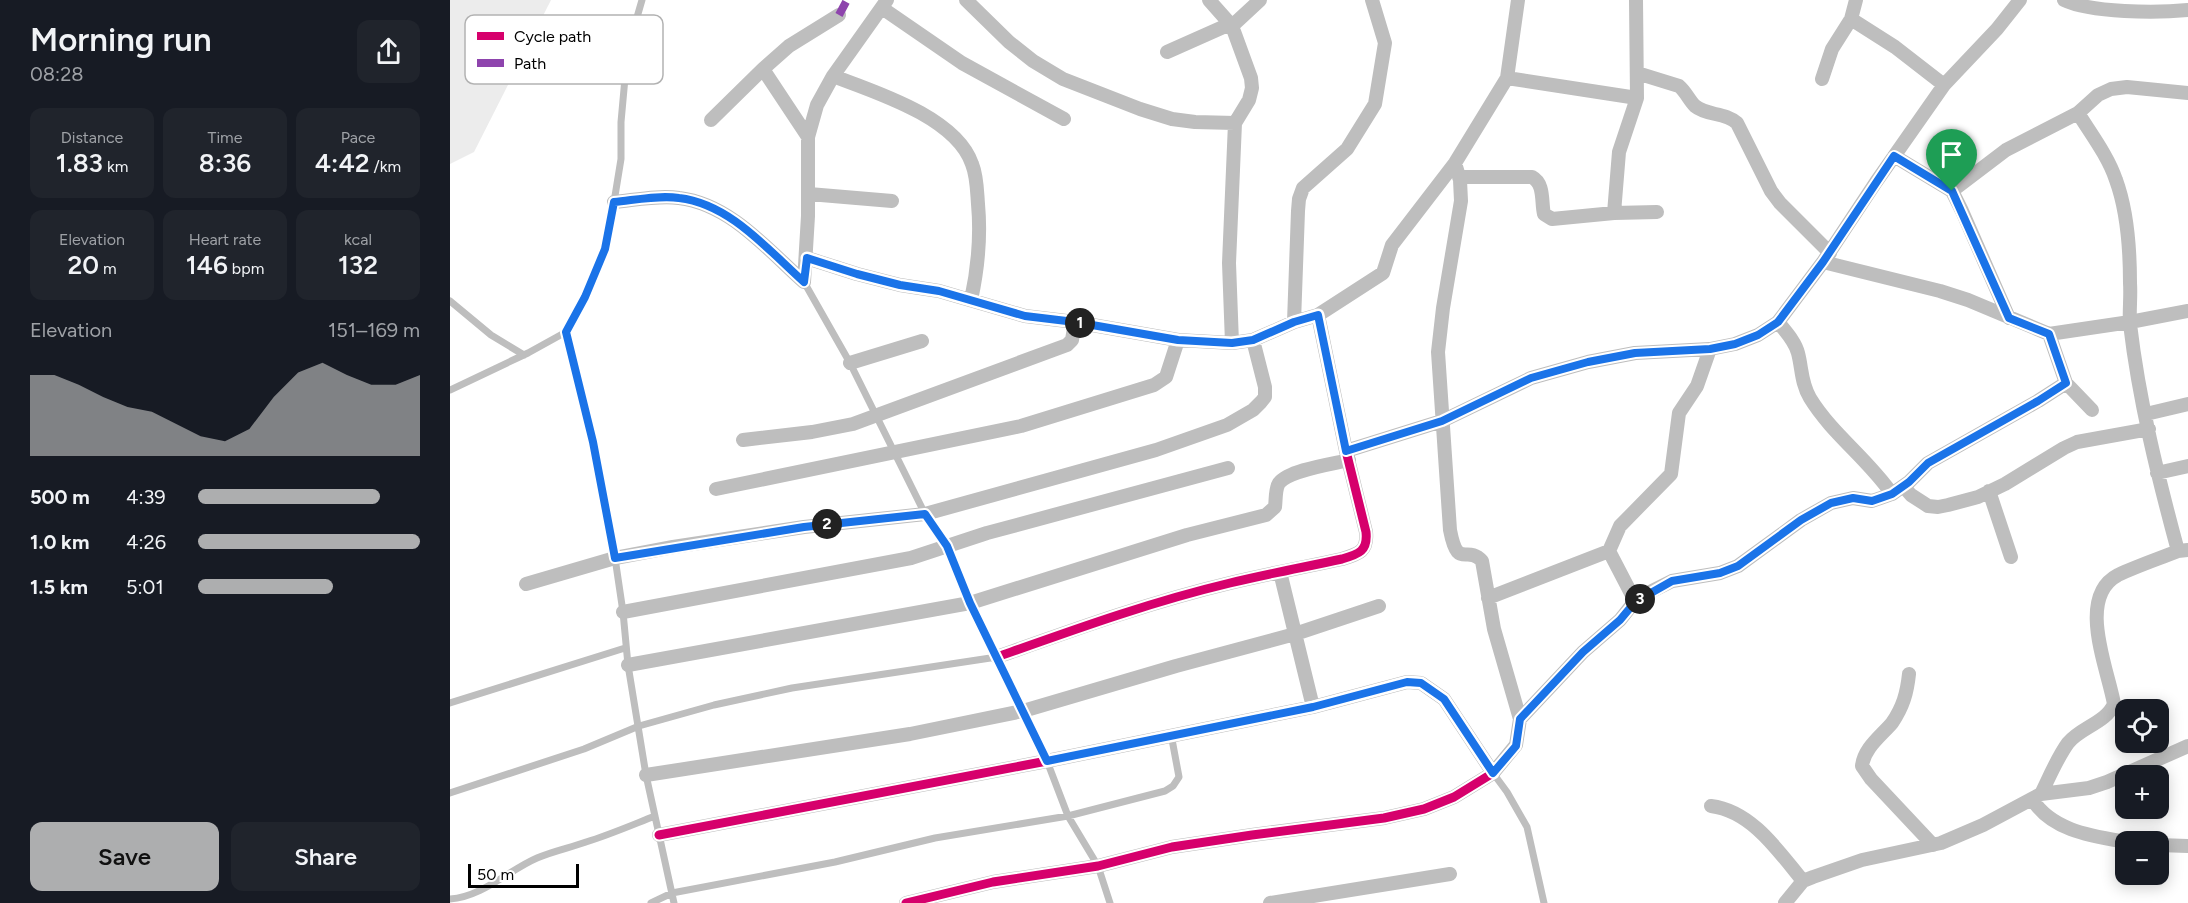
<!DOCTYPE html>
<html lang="en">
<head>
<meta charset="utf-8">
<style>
  :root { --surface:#171b24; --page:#20242c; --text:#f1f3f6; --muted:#9ea1a6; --accent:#adaeaf }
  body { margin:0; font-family:Figtree,sans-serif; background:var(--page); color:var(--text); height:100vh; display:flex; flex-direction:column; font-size:22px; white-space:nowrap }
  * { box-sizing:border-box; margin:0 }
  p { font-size:20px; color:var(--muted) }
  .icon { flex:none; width:33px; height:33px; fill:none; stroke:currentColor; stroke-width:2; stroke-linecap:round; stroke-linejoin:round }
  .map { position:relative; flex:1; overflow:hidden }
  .sheet { display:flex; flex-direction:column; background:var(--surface); width:450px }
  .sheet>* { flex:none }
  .tools { position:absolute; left:1665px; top:699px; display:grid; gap:12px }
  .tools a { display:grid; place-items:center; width:54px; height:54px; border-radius:12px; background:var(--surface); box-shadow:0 3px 15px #0003; font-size:30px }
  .scale { position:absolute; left:18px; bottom:15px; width:111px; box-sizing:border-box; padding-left:6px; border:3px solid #000; border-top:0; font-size:16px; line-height:21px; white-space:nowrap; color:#000; -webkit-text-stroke:4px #fff; paint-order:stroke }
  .pin { position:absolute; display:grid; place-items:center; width:51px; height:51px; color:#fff; margin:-62px -26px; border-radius:50% 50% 50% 0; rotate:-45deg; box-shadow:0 0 6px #0007 }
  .pin .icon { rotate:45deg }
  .km { position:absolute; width:30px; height:30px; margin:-15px; border-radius:50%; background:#222; color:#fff; font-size:16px; line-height:30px; text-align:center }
  .round { display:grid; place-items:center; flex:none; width:63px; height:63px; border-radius:12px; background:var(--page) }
  .head { display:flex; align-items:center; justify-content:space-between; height:102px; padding:0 30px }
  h1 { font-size:33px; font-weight:600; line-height:45px }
  .stats { display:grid; grid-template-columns:repeat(3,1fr); gap:9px; height:102px; padding:6px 30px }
  .stats div { display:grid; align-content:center; border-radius:12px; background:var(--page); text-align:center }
  .stats b { font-size:26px; font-weight:600 }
  .stats small { font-size:16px; font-weight:400 }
  .stats p { font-size:16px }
  .chart { height:168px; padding:12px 30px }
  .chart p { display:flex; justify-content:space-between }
  .chart svg { width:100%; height:108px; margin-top:6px; fill:var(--accent); opacity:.7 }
  .action { display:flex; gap:12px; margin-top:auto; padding:12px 30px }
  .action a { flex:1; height:69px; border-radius:12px; background:var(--accent); color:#111; font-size:24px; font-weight:600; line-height:69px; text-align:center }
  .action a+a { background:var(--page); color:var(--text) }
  ul { padding:0 30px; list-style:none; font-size:20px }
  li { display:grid; grid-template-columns:96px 72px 1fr; align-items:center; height:45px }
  li i { height:15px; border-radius:8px; background:var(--accent) }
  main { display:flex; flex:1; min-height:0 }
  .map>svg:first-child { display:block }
</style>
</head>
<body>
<main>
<section class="sheet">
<div class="head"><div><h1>Morning run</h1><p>08:28</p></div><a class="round"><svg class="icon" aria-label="share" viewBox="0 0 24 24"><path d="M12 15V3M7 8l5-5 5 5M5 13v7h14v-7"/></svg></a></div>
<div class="stats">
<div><p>Distance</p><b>1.83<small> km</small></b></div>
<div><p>Time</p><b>8:36</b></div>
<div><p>Pace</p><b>4:42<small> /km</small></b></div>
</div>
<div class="stats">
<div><p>Elevation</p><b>20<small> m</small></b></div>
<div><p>Heart rate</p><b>146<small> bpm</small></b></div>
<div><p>kcal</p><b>132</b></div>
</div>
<div class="chart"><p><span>Elevation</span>151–169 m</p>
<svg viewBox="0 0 160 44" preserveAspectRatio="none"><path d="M0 44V11L10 11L20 15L30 20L40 24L50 26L60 31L70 36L80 38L90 33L100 20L110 10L120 6L130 11L140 15L150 15L160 11V44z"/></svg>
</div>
<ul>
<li><b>500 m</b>4:39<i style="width:82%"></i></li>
<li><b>1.0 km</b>4:26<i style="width:100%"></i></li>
<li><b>1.5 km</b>5:01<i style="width:61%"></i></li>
</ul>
<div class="action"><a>Save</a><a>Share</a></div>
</section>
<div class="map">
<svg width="1738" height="903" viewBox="0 0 1738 903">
  <rect width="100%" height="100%" fill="#fff"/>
  <path fill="#ececec" d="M0,0H101L24,152L0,164Z"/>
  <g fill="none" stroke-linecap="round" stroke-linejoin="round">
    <path stroke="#bebebe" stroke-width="7" d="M354,282L400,363L475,514L497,546L520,603L597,761L618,816L648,866L660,903
      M0,301L41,335L74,355
      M116,332L143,443L165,558L173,612L178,665L196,775L224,903
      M0,390L78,353L116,332L135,297L155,249L164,202L171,159V122L175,78L181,38L192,0
      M0,703L175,648
      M1043,773L1057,792L1077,827L1094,903
      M0,793L134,749L189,726L264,705L342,688L547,657
      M0,899C32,897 59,870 87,858C103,851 119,848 136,842C159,835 182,825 205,816
      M201,903L222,893L385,862L485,838L618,816L715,791L723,786L729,777L721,734"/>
    <path stroke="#bebebe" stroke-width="14" d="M516,0L559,42L583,61L613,79L690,109L722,119L745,122L785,123L799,100L802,88L801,78L782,26L759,0
      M1406,0L1401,19L1445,47L1494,85
      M1614,0C1641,13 1707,13 1738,10
      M432,8L512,63L614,119
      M782,26L810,0
      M717,52L780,24
      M1187,73L1229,86C1236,92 1239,100 1245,106C1257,116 1275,112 1287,123L1321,191L1330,203L1380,253
      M383,76C425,92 506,117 522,164C527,176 527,191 528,204C531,237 528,268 521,300
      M1057,78L1187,98L1186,0
      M1372,79L1382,49L1401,19
      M1628,113C1641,134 1658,156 1666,180C1677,210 1680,251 1680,283C1681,297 1679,311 1680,324C1689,401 1708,477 1728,551L1738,550
      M261,120L313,69
      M358,137L313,69L339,46L389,15
      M1444,156L1502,191L1512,211L1559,318
      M1005,163L1010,180L1011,201L993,308L988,352L1000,530C1008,571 1016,544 1032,561L1044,629L1070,719L1066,745L1043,773
      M1009,177H1082C1095,184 1091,202 1094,214L1102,219L1164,213L1207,212
      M1502,191L1556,150L1628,113L1648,95L1661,89L1677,87L1738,93
      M359,194L442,201
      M164,202C185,200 209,195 229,198C280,204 317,249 354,282L358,216V137L367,105L383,76L437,0
      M1164,213L1169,152L1187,98
      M357,258L407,274L450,285L489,291L575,316L625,322L728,340L782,343L803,340L844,322L868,315L896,451L916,532C918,551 909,554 892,559C855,567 817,574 780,583C700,602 623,630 547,657
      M1373,262L1490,291L1518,300L1599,334
      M868,315L933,273L942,245L1005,163L1057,78L1068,0
      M844,322L848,211L849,199L853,188L897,149L925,104L935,43L922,0
      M1328,322C1335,331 1345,341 1348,353C1352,368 1351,383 1360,398C1382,434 1418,459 1442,494
      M782,343L779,263L785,123
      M400,363L472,341
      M1616,383L1642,410
      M1696,414L1738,404
      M293,440L362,432L403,424L617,345L622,340L625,322
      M896,451L992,421L1081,378L1138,362L1185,353L1260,349L1285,344L1308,335L1328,322L1373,262L1426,182L1494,85L1547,29L1570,0
      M1707,473L1738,466
      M1454,487L1461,495L1478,506L1488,507L1498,505L1528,497L1555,484L1614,448L1627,442L1699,429
      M266,489L571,426L704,385L716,377L728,340
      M1539,491L1561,557
      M830,572L863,707
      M76,584L165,558L223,547L354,527L475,514L706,450L777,425L803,410L811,402L815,397V387L803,340
      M1038,598L1159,551
      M1185,601L1159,551L1170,526L1221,474L1229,413L1247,386L1260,349
      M173,612L461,558L537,533L778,468
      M178,665L520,603L737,535L816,515L825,507C826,500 825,489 829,483C839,470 882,464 899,460
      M1459,674C1457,693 1453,707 1442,723C1431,736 1414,748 1412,766L1421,779L1483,845
      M1070,719L1133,652L1170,620L1185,601L1200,592L1222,581L1270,573L1288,566L1351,520L1381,503L1403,498L1422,501L1442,494L1459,482L1478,463L1588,401L1616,383L1599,334L1680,322L1738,311
      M196,775L460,734L573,711L726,666L845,634L929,606
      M1591,794C1599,778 1607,758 1618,743C1631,727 1656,723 1664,704C1658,669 1626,597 1668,575C1687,566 1708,559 1728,551
      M1582,799C1602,831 1642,836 1677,842
      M1261,806C1302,811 1329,852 1353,881
      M209,835L597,761L863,707L957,682L971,683L994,699L1043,773L1004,797L974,809L934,818L802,835L722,847L648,866L543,882L456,903
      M1708,845L1738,846
      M820,903L1000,874
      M1335,903L1353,881L1363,877L1412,860L1491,843L1533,825L1591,794L1639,788L1657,782L1738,746"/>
    <path stroke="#8e44ad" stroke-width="8" stroke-dasharray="15 8" stroke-linecap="butt" d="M389,15L397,0"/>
    <defs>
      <path id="cycleway" d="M357,258L407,274L450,285L489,291L575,316L625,322L728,340L782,343L803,340L844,322L868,315L896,451L916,532C918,551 909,554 892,559C855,567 817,574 780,583C700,602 623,630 547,657
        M209,835L597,761L863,707L957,682L971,683L994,699L1043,773L1004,797L974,809L934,818L802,835L722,847L648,866L543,882L456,903"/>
    </defs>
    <use href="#cycleway" stroke="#fff" stroke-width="13"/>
    <use href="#cycleway" stroke="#d6006c" stroke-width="9"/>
  </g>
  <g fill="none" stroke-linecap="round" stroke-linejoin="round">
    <defs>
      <path id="route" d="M1444,156L1502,191L1559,318L1599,334L1616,383L1588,401L1478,463L1459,482L1442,494L1422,501L1403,498L1381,503L1351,520L1288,566L1270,573L1222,581L1185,602L1170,620L1133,652L1070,719L1066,746L1043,773L994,699L971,683L957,682L863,707L597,761L520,603L497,546L475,514L354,527L165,558L143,442L116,332L135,297L155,249L164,202C185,200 209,195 229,198C280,204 317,249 354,282L357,258L407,274L450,285L489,291L575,316L625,322L728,340L782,343L803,340L844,322L868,315L896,451L992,421L1081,378L1138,362L1185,353L1260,349L1285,344L1308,335L1328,322L1373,262Z"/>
    </defs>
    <use href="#route" stroke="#fff" stroke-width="12"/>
    <use href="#route" stroke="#1a73e8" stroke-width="8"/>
  </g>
  <rect x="15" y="15" width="198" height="69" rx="9" fill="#fff" stroke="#b2b2b2" stroke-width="1.5"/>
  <rect x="27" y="32" width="27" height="8" fill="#d6006c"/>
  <rect x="27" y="59" width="27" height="8" fill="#8e44ad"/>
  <g font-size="16" fill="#000">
    <text x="64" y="42">Cycle path</text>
    <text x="64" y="69">Path</text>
  </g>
</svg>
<div class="tools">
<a><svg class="icon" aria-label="locate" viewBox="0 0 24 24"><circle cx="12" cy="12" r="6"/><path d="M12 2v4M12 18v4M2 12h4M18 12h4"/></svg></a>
<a>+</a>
<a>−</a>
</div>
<div class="scale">50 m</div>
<div class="pin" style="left:1502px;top:191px;background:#1e9e55"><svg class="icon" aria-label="arrive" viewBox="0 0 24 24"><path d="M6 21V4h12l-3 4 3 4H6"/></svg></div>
<b class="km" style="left:630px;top:323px">1</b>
<b class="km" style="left:377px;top:524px">2</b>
<b class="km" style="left:1190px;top:599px">3</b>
</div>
</main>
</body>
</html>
